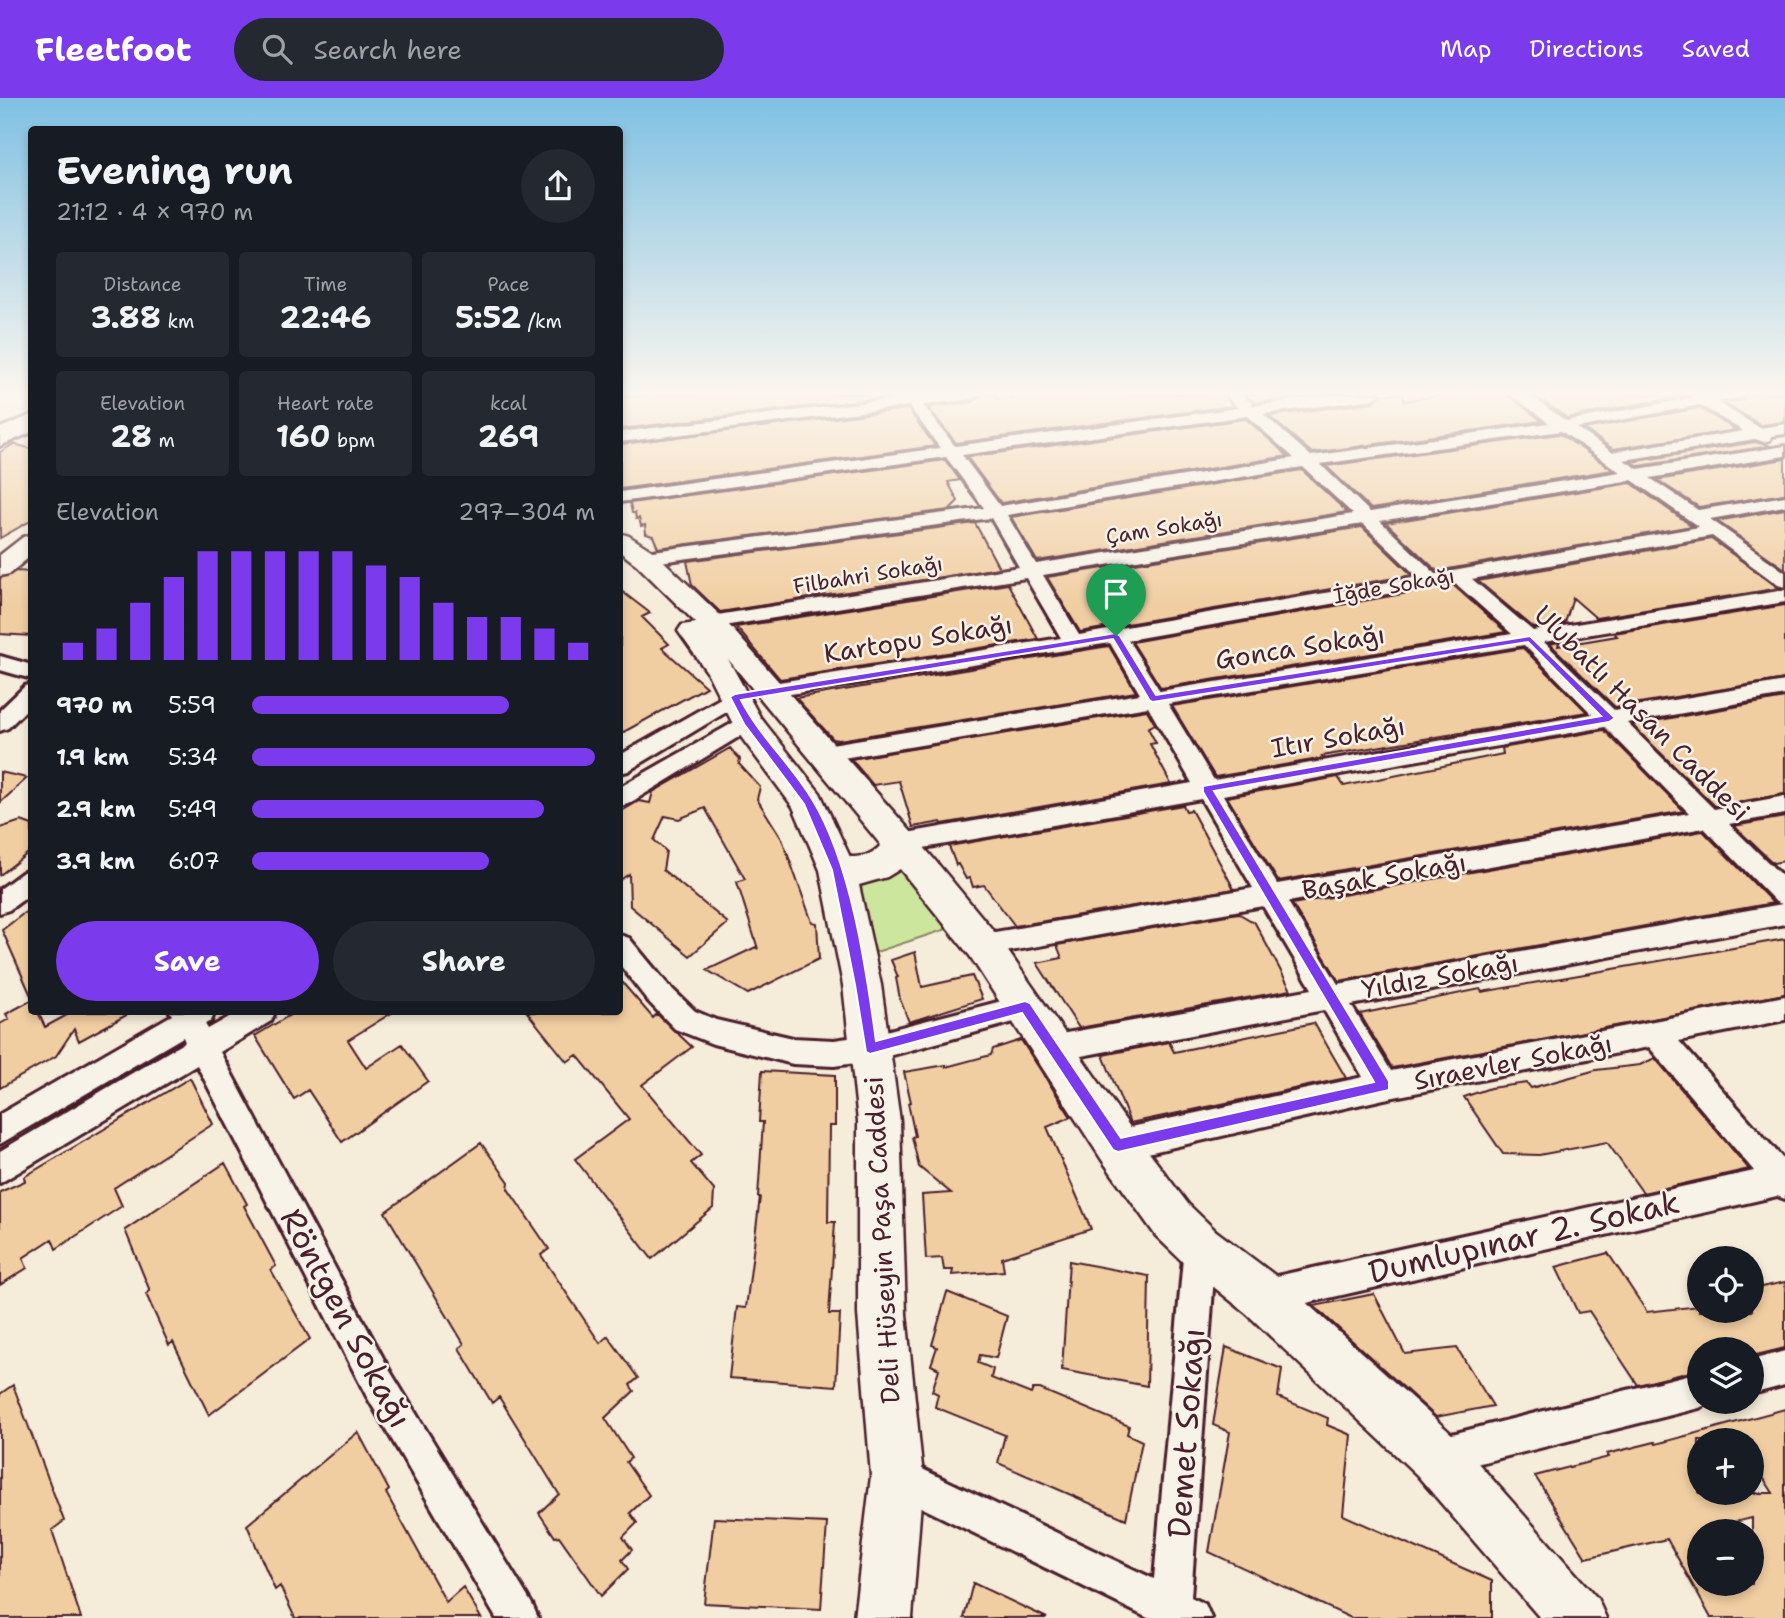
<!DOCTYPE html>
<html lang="en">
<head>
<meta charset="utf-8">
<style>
  :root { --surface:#171b24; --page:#242831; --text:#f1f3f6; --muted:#9ea1a6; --accent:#7c3aed }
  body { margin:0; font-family:"Shantell Sans",sans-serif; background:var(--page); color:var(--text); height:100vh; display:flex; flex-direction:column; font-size:26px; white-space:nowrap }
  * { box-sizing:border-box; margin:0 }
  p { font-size:23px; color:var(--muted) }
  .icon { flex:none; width:38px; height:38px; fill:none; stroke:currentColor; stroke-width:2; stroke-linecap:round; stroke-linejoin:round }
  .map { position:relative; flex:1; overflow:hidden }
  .drawer { position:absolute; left:28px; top:28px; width:595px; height:889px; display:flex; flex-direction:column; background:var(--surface); border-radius:7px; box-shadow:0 4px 10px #0003 }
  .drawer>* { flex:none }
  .buttons { position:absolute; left:1687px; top:1148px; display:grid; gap:14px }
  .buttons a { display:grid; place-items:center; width:77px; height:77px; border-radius:50%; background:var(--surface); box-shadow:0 4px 10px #0003; font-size:35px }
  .pin { position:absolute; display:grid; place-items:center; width:60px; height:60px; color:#fff; margin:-72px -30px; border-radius:50% 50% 50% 0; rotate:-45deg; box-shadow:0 0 7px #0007 }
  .pin .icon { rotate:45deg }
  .round { display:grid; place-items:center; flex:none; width:74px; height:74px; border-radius:37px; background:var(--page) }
  .headline { display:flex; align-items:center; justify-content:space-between; height:119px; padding:0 28px }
  h1 { font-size:38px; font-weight:700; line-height:52px }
  .metrics { display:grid; grid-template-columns:repeat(3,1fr); gap:10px; height:119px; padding:7px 28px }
  .metrics div { display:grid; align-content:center; border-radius:7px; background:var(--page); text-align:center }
  .metrics b { font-size:30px; font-weight:700 }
  .metrics small { font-size:19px; font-weight:400 }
  .metrics p { font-size:19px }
  .chart { height:196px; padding:14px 28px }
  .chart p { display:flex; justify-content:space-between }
  .chart svg { width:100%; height:126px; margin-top:7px; stroke:var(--accent); stroke-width:6 }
  .primary-button { display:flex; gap:14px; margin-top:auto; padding:14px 28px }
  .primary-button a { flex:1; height:80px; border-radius:42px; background:var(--accent); color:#fff; font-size:28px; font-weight:700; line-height:80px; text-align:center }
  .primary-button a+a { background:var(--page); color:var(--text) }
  ul { padding:0 28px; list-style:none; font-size:23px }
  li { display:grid; grid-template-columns:112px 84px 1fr; align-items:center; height:52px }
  li i { height:18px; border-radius:9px; background:var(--accent) }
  header { display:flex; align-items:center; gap:42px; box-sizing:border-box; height:98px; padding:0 35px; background:var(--accent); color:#fff }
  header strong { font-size:33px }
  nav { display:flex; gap:38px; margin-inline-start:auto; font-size:24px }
  .search { width:490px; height:63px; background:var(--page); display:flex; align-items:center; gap:18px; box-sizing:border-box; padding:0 24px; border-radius:38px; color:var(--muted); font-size:26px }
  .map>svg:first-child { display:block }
</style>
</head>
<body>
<header>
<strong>Fleetfoot</strong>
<div class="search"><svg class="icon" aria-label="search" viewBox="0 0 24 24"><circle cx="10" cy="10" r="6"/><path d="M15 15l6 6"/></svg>Search here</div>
<nav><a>Map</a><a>Directions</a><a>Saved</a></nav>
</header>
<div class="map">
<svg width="1785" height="1520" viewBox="0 0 1785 1520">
  <rect width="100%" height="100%" fill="#f6ecda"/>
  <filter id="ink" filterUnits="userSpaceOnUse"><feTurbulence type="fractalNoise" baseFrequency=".0143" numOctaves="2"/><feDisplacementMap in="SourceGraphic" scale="14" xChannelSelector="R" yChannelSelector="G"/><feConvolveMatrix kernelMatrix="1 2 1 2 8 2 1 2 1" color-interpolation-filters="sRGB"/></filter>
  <g filter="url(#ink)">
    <path fill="#cce79d" stroke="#8b8364" stroke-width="2" d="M904,765L956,828L870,856L853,790Z"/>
    <path fill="#f1cea2" stroke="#4a1f2b" stroke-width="2" fill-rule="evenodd" d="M649,296H898V298L620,331V300Z
      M983,296H995L996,301L1033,296H1223L1233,308L956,345L928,309L973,304Z
      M1245,296H1316L1255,305Z
      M1383,296H1403L1404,303L1446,296H1507L1542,323L1312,355L1269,318L1373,304Z
      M1533,296H1691L1567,320Z
      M1746,296H1785V324L1761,327L1724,305L1743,302Z
      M1699,310L1736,332L1613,351L1584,331Z
      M908,311L935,348L620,391V346Z
      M1246,321L1288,358L1001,405L967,359Z
      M1560,336L1613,372L1371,411L1326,368Z
      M1755,344L1771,348L1639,368L1631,364Z
      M14,346L32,351V422L0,440V354Z
      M1785,361V396L1699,409L1657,382Z
      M945,362L960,382L948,384L958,403L949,412L658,450L653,438L646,436L645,427L641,428L639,420L636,421L635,415H632L630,405Z
      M1302,372L1347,414L1037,463L1011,419Z
      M1631,385L1692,428L1437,473L1386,425Z
      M1785,411V471L1717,423Z
      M975,425L999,470L720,514L692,487L687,463Z
      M1362,429L1412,477L1080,534L1047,479Z
      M1711,441L1780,490L1596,520L1573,500L1565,525L1534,530L1478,483Z
      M16,473L32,474V538L0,536V480Z
      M1008,486L1038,541L780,581L736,529Z
      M1453,487L1506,534L1161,590L1132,544Z
      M620,492L650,515L642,519L669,546L662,550L706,589L620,636Z
      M1785,507V581L1615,609L1550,546L1559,544L1558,548L1617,538L1614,535Z
      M1109,548L1136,594L839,642L833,641L796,600Z
      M1523,550L1587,614L1322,658L1324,660L1215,679L1172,608Z
      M1785,600V696L1715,708L1632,627Z
      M1147,612L1155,626L1148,630L1156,645L1150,646L1171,686L942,726L941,724L913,729L899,683L873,687L851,661Z
      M1604,632L1684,713L1278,783L1227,699L1338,679L1344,688L1503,656L1502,650Z
      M730,650L740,661L739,666L760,689L757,701L782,741L812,824L817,825L819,861L748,896L707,872L756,849L758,851L737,784L745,781L705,710L679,721L665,718L654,742L666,753L663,772L728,825L690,858L630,808L629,776L620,782V714L639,703L650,705L653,694Z
      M0,674L27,680L0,705Z
      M1183,707L1186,713L1191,712L1234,791L1015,828L984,787L973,789L970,780L966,781L958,766L956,767L949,748Z
      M1785,719V763L1773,765L1734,728Z
      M21,723L32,727V752L0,777V730Z
      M1703,733L1773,805L1339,883L1292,806Z
      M32,809V900L2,832Z
      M1238,815L1255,825L1291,892L1079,930L1037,865L1062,860L1057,847Z
      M1785,841V896L1392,970L1360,916L1480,891L1482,894Z
      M915,854L922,889L972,878L982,901L909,924L900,901L896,880L898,879L891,862Z
      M620,882L653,920L657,916L692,949L642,987L701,1057L691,1065L714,1092L713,1110L652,1161L575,1061L629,1021L577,957L567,964L527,914H620Z
      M32,902V914H38L45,929L67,917L66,914H132L79,943L74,931L56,958L0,990V926L9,921L6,916Z
      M295,914H393L348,942L366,970L402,946L428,983L342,1044L308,992L294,1001L255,938Z
      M1314,925L1346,980L1130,1025L1103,957L1169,944L1174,954Z
      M1021,942L1071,1019L1047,1029L1091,1131L1002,1160L1004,1173L952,1177L953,1172H944L942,1160L926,1161L922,1097L951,1095L919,1069L912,1039L915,1038L908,1005L911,1004L904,974L946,967V969L991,957L993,951Z
      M1655,960L1749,1071L1643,1095L1607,1044L1539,1057L1503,1056L1464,999L1490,990L1527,985L1531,990L1596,972L1640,967Z
      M762,973L835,977V1028H829L828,1124H835L829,1216H840L836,1288L729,1280L737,1209L746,1210L760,1099H758L763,1024H759Z
      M190,980L213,1026L114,1090L122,1108L56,1151L52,1141L23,1160L27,1170L0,1187V1094L25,1083L24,1079Z
      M481,1045L509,1084L508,1091L549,1151L541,1157L600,1245L608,1238L638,1280L630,1287L634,1293L605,1320L631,1360L626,1364L649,1397L630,1415L637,1425L623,1439L632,1452L622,1462L628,1471L601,1498L559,1438L555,1439L539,1415L559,1396L499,1299L492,1305L459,1250L464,1246L385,1114Z
      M225,1065L247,1106L244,1108L276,1168L271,1172L310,1241L209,1317L173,1244L169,1247L146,1196L150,1193L125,1132Z
      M1608,1155L1647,1214L1699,1208V1213H1752V1191L1785,1184V1250L1752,1258V1251H1699V1272L1638,1287L1589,1213L1578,1215L1556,1169Z
      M1069,1163L1149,1178L1147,1288L1062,1272Z
      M947,1194L1007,1218L996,1260L980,1257L978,1265L993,1271L991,1280L1031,1296L1033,1291H1040L1129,1328L1127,1336L1142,1343L1126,1421L998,1365L1005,1337L935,1309L938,1296L932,1293L939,1271L931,1267L937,1249L932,1247Z
      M1374,1196L1405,1256L1457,1250L1493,1308L1436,1319L1314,1208Z
      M1226,1249L1282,1271L1278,1299L1328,1320L1327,1327L1351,1337L1343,1417L1492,1483V1520H1351L1209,1454L1230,1334L1213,1327Z
      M13,1287L64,1423L52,1432L81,1520H0V1296Z
      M1785,1311V1520H1711L1667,1441L1586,1460L1535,1378L1609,1359L1607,1356L1655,1344L1656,1346ZM1699,1342H1752V1362L1773,1395H1699ZM1752,1420V1486H1699V1432Z
      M358,1334L389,1392L386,1395L446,1504L463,1489L481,1520H295L280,1488L275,1492L247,1427Z
      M714,1420L827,1425L821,1511L704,1505Z
      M973,1485L1047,1520H964Z"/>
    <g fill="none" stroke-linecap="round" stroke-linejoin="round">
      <defs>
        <path id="street" d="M900,296H980L973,301L923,307L955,348L1238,310L1225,296H1241L1254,308L1337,296H1380L1373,301L1263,316L1311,358L1549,325L1510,296H1528L1566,323L1692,300L1695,296H1744L1742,299L1717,304L1760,330L1785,326V336L1771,338L1770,342L1764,344L1755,341L1624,362L1638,371L1785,348V358L1650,380L1698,412L1785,398V408L1710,421L1785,474V489L1778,487L1712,438L1472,481L1533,533L1785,492V504L1544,544L1614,612L1785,583V597L1627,625L1714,711L1785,698V716L1729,726L1785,781V826L1351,907L1391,973L1785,898V922L1679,943L1785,1063V1101L1777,1098L1263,1215L1251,1210L1246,1198L1251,1186L1263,1181L1754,1073L1649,949L1384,1001L1117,1062L1106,1057L1102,1047L1106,1037L1117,1032L1363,979L1324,912L1055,963L1045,959L1041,950L1045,941L1055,937L1312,891L1263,808L983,858L974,855L970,847L974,839L983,836L1253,790L1201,701L901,754L892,752L889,745L892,738L901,736L1192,685L1148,609L825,663L817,661L814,655L817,649L825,647L1140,596L1110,545L772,599L765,597L761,592L765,587L772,585L1061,540L1026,480L711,530L704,528L701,524L704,520L711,518L1019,469L991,420L645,466L636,460L645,454L984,410L946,359L620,404V394L940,350L909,308L620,344V334L902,300ZM1700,307L1743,333L1612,354L1577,330ZM1247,318L1294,360L1000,408L962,357ZM1561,333L1620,374L1370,414L1320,366ZM1303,369L1353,416L1036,466L1007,417ZM1632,382L1699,429L1436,476L1380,423ZM1363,426L1418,479L1079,537L1043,477ZM1454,484L1512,536L1160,593L1128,542ZM1524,547L1592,616L1214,682L1168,606ZM1605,629L1689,715L1277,786L1223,697ZM1704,730L1776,804L1782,806L1338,886L1288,804Z
          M0,558L32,567V581L0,572Z
          M32,586V606L8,630L0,633V612L25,588Z
          M735,592L743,594L746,599L743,604L628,673L620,675V657Z
          M747,617L755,619L758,624L755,629L628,706L620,708V689Z
          M32,771V795L9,812L0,815V791L23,774Z
          M620,837L629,840L668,887L695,913L716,922L793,940L834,942L870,937L1025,897L1035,901L1039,909L1035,917L1025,921L870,963L834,968L793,966L713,946L675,931L648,903L620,867Z
          M170,914H215L211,923L205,926L208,931L238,914H275L271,923L220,954L390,1273L532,1506L538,1520H496L366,1297L197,967L0,1085V1053L185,944L183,939L0,1046V1016L172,917Z
          M1200,1133L1211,1138L1216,1149L1191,1499L1205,1506L1211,1520H1148L884,1391L878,1378L884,1365L897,1359L1154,1481L1184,1149L1189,1138Z
          M1785,1253V1287L1752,1296V1262Z
          M1699,1274V1304H1712L1699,1310L1436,1376L1423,1371L1418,1358L1423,1345L1436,1340Z"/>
        <path id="secondary" d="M620,435L629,438L654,454L721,518L913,736L996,836L1132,1032L1188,1106L1216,1133L1280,1181L1455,1339L1597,1500L1606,1520H1540L1417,1377L1246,1215L1184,1165L1156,1138L1102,1062L970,858L900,771L887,779L859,787L881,887L900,1023L906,1216L923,1378L912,1520H854L871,1378L858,1216V1023L843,887L820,772L793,709L736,632L707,574L678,533L682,527L696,525L636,466L620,454ZM728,561L881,747C872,757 863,759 850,759L820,695L760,619Z
          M32,436V457L9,476L0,478V457L23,439Z"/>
        <path id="primary" d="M32,317V334L0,348V330Z"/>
      </defs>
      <use href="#street" stroke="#4a1f2b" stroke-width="6"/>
      <use href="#secondary" stroke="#4a1f2b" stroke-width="5"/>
      <use href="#primary" stroke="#4a1f2b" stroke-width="6"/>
      <use href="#street" fill="#f7f3e8" fill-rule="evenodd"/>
      <use href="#secondary" fill="#f7f3e8" fill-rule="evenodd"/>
      <use href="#primary" fill="#f7f3e8" fill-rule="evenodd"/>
    </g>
  </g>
  <linearGradient id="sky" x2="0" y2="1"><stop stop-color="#7fc0e3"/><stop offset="0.58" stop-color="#fbf6ee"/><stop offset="1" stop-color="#fbf6ee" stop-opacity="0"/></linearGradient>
  <rect width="1785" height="509" fill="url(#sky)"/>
  <path fill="#7c3aed" stroke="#fff" stroke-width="2" fill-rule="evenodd" d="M1116,535L1120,538L1156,597L1530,538L1615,620L1609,624L1214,693L1389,983V992L1118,1054L1113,1052L1022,915L870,956L866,954L855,887L832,772L804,706L744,626L730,599L735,596ZM1113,541L1150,603L1153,604L1528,544L1601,618L1203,688V694L1374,984L1121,1040L1030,905L1025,903L876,943C866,869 851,765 812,701C791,666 760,639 741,602Z"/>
  <g text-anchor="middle" stroke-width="5" stroke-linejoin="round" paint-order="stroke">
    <g font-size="21" fill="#4a1f2b" stroke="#f7f3e8">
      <text transform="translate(1164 430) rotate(-9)" y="7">Çam Sokağı</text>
      <text transform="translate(868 477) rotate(-9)" y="7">Filbahri Sokağı</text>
      <text transform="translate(1394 488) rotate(-10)" y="7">İğde Sokağı</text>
    </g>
    <g font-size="26" fill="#4a1f2b" stroke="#f7f3e8">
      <text transform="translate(918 541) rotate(-9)" y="9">Kartopu Sokağı</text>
      <text transform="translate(1300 549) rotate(-9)" y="9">Gonca Sokağı</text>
      <text transform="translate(1642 615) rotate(45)" y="9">Ulubatlı Hasan Caddesi</text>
      <text transform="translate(1338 639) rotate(-10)" y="9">Itır Sokağı</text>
      <text transform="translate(1384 778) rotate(-10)" y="9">Başak Sokağı</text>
      <text transform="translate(1440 878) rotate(-10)" y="9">Yıldız Sokağı</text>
      <text transform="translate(1513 964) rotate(-11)" y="9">Sıraevler Sokağı</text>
      <text transform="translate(882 1142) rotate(-93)" y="9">Deli Hüseyin Paşa Caddesi</text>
    </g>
    <g font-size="32" fill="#4a1f2b" stroke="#f7f3e8">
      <text transform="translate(1524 1139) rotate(-13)" y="11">Dumlupınar 2. Sokak</text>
      <text transform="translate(346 1220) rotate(62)" y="11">Röntgen Sokağı</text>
      <text transform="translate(1186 1335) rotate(-86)" y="11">Demet Sokağı</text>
    </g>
  </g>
</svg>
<div class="buttons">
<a><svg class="icon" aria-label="locate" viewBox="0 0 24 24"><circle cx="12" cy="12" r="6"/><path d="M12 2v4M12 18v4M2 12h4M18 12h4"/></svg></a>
<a><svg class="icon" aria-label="layers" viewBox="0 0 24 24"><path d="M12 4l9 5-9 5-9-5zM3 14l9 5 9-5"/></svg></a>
<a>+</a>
<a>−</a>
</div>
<div class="pin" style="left:1116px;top:538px;background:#1e9e55"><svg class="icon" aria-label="arrive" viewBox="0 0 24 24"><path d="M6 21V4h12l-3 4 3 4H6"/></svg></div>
<section class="drawer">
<div class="headline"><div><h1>Evening run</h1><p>21:12 · 4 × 970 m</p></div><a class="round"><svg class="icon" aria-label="share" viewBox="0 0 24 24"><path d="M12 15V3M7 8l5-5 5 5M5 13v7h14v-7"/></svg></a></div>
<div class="metrics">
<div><p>Distance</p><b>3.88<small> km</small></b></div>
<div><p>Time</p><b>22:46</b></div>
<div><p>Pace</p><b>5:52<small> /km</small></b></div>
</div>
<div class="metrics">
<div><p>Elevation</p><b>28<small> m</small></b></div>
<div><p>Heart rate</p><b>160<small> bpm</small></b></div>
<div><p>kcal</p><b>269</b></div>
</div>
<div class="chart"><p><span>Elevation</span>297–304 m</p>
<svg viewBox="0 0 160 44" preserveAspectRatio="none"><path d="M5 44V38M15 44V33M25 44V24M35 44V15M45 44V6M55 44V6M65 44V6M75 44V6M85 44V6M95 44V11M105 44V15M115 44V24M125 44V29M135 44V29M145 44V33M155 44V38"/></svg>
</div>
<ul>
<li><b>970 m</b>5:59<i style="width:75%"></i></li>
<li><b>1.9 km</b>5:34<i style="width:100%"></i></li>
<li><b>2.9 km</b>5:49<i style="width:85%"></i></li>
<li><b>3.9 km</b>6:07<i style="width:69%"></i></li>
</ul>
<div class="primary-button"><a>Save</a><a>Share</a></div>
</section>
</div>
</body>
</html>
